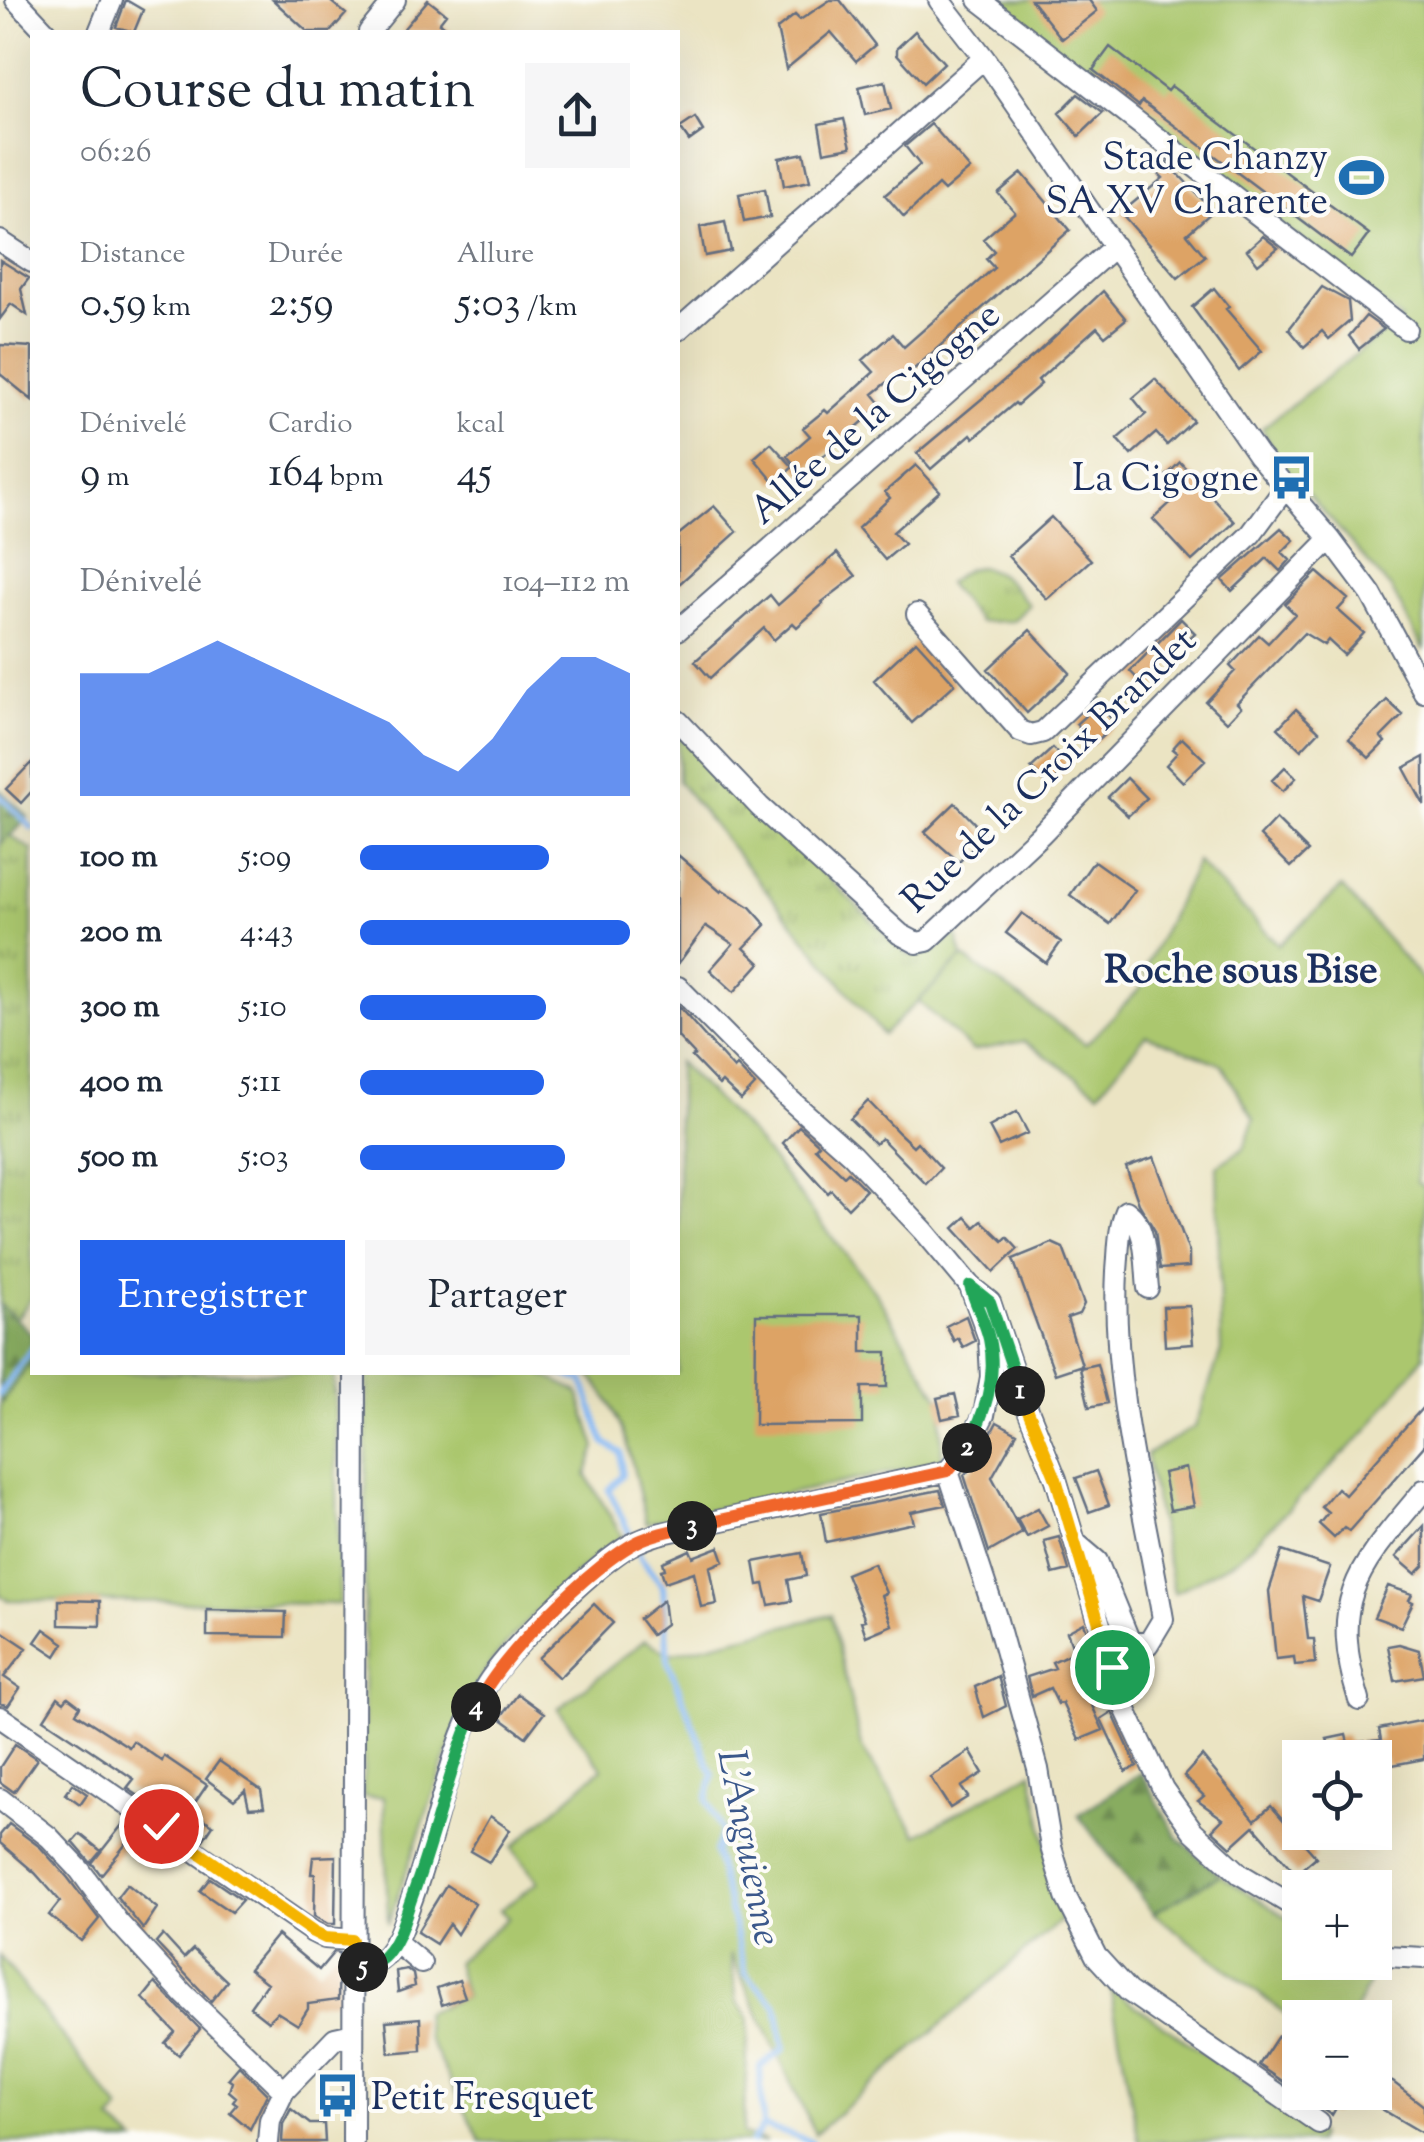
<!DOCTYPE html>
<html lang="fr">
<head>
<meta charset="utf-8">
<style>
  :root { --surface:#fff; --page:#f6f6f7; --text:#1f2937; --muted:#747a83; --accent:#2563eb }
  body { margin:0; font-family:"Sorts Mill Goudy",serif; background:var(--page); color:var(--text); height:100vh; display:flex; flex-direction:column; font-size:38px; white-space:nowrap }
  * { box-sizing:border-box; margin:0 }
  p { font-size:32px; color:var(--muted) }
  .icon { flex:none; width:55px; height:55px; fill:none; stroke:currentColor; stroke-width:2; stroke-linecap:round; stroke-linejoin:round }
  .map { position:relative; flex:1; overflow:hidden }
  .panel { position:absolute; left:30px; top:30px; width:650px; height:1345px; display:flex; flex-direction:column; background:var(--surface); border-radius:0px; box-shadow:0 10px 40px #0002 }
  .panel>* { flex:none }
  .controls { position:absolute; left:1282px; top:1740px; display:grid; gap:20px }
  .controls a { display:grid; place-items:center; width:110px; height:110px; border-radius:0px; background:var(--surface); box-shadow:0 10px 40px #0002; font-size:50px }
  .pin { position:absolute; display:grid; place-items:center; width:85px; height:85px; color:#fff; margin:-42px; border:5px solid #fff; border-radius:50%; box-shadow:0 2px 10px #0007 }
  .km { position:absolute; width:50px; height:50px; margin:-25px; border-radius:50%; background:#222; color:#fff; font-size:28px; line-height:50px; text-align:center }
  .round { display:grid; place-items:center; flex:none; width:105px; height:105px; border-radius:0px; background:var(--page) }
  .overview { display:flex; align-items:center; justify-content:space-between; height:170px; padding:0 50px }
  h1 { font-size:55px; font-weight:600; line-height:75px }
  .metrics { display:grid; grid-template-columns:repeat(3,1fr); gap:15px; height:170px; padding:10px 50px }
  .metrics div { display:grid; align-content:center }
  .metrics b { font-size:42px; font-weight:600 }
  .metrics small { font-size:28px; font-weight:400 }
  .metrics p { font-size:28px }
  .chart { height:280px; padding:20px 50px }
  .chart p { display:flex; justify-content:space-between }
  .chart svg { width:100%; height:180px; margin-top:10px; fill:var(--accent); opacity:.7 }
  .action { display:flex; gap:20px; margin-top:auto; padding:20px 50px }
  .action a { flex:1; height:115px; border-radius:0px; background:var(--accent); color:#fff; font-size:40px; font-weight:600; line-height:115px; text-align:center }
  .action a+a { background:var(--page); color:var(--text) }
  ul { padding:0 50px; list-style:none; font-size:32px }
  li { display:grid; grid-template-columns:160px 120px 1fr; align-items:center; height:75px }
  li i { height:25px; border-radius:12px; background:var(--accent) }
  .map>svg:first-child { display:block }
</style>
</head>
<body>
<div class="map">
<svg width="1424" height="2142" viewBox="0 0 1424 2142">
  <defs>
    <pattern id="forest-firs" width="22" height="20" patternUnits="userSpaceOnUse" patternTransform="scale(2.5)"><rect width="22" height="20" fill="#88ac61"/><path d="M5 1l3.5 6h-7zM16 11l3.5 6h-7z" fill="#6e8c53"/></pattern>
    <pattern id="park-tufts" width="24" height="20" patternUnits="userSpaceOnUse" patternTransform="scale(2.5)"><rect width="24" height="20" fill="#abc76e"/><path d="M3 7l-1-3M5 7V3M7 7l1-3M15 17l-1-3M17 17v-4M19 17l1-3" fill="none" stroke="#8aa25e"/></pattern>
  </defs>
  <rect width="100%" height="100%" fill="#fdfcf7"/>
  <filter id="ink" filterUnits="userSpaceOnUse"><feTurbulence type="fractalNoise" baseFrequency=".01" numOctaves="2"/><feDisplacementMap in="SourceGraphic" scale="20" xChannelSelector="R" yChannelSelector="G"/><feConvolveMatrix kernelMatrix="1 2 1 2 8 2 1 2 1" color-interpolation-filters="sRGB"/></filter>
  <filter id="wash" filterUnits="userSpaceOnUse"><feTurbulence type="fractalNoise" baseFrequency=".0048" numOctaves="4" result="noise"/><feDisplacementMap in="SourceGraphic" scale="40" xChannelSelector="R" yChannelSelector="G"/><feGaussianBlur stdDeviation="2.25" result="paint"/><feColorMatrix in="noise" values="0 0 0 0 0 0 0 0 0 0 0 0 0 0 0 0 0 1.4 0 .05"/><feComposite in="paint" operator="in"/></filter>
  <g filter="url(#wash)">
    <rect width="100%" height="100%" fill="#ebe4c3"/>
    <path fill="#abc76e" stroke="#637b66" stroke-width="2.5" d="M992,0H1424V651L1392,590L1277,458L1262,428L1401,319Z
      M1197,862L1279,945L1342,887L1424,982V1126L1419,1130L1417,1182L1424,1187V1356L1367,1431L1239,1558L1174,1593L1146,1455L1195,1427L1221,1351L1217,1166L1244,1148L1254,1119L1221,1064L1146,1035L1099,1092L1024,1041L973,1051L918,1001L963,957L1086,1044L1149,979L1143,972Z
      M678,1062L753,1136L875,1292L941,1401L942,1462L646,1523C634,1473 626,1410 587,1373L678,1372Z
      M32,1360V1372L334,1373L340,1604L8,1600L0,1595V1405Z
      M367,1373H539L578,1392L596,1447L586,1475L622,1536C570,1575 492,1648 464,1706L388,1924L384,1797H363Z
      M831,1615L861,1746L917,1835L1032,1772L1061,1920L815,2134L730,1953L737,2002L749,2018L743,2134L766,2142H481L427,2036L424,2013L465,1997L456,1962L508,1918L500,1910L538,1882L512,1848L602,1768L558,1709L645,1640L670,1654Z
      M1220,1875L1300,1926V1962H1370L1378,1966L1351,2017L1300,2018V2025L1153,1913Z
      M0,1956L120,2110L111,2121L136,2142H0Z
      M1110,1988L1319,2134L1317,2142H1139Z"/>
    <path fill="url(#forest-firs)" stroke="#526e60" stroke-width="2.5" d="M0,790L28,817L0,849Z
      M0,1304L32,1334V1360L0,1405Z
      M1141,1773L1178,1838L1220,1875L1153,1913L1078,1815Z"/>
    <path fill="url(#park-tufts)" stroke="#637b66" stroke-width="2.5" d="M979,567C1004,571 1013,587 1029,605L1013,621L979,622L947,583L967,569Z
      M678,734L908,955L933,951L956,933L963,957L883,1035L678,781Z
      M9,835L32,850V1298L16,1319L0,1304V845Z"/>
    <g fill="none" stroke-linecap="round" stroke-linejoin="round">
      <path stroke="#87b9f4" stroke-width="6" d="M0,796L32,828
        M556,1372L583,1381L604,1442L621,1453L622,1476L609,1490L641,1558L663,1586L668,1661L713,1775L707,1800L722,1831L715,1852L746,1974L777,2006L784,2049L760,2067L763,2126L812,2142
        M0,1394L32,1348
        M752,2142L763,2126"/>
    </g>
    <g id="blocks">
      <path fill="#dda365" d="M126,0L143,10L134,32L116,27Z
        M273,0H329L346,14L330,32H308Z
        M428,0L446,14L439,23L451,32H401Z
        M830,0H840L875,45L856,61L831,32L786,69L777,29L795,15L800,20Z
        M1031,0H1089L1097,11L1062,39Z
        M915,31L944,63L923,83L897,54V48Z
        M1110,47L1167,91L1171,86L1369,234L1351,258L1142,101L1139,106L1093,70Z
        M885,81L891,109L865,115L859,87Z
        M1078,94L1103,113L1079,136L1059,113Z
        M695,118L703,131L689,141L680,128Z
        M844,119L851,147L824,152L819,124Z
        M931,124L970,169L944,191L938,185L904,217L885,195L920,165L905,146Z
        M804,153L810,181L784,186L779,158Z
        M1167,162L1213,211L1187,234L1205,256L1178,278L1121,213L1163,178L1156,171Z
        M1022,173L1070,230L904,378L899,373L873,394L882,405L803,474L787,456L810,436L803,428L825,410L828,413L874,372L863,360L893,334L904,347L994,268L986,259L994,251L983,239L1015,212L998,193Z
        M765,189L770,217L744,222L739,194Z
        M725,222L731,251L705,256L700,227Z
        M1263,236L1278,248L1258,264L1247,250Z
        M0,260L29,278L21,289L27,315L11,304L0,319Z
        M1322,287L1348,301L1350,321L1329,339L1322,331L1304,347L1289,329Z
        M1214,288L1229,307L1226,309L1262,351L1239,371L1192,307Z
        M1103,291L1126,319L1105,336L1097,327L1038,380L1041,384L1017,405L1015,403L974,438L971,434L931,469L917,453L1039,351Z
        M1366,316L1384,329L1359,349L1349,336Z
        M0,345L32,347V400L0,374Z
        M1155,379L1193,421L1167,445L1156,433L1131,455L1117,439L1146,414L1133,398Z
        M771,443L793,467L775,483L754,458Z
        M1180,462L1235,522L1192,561L1153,519L1180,494L1165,477Z
        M916,465L940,491L893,532L904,544L885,560L858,528L890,498L885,492Z
        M714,506L737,532L678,585V535Z
        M1051,517L1091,560L1047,599L1008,556Z
        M1281,528L1294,540L1282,552L1290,560L1280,571L1267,558L1232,591L1222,580Z
        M837,553L856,576L822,602L823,604L797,627L793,623L774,640L764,628L710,678L695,661L770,595L778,605Z
        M1317,572L1348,599L1338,610L1364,633L1344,655L1328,640L1324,645L1304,633L1237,703L1241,707L1227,722L1206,702L1235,671L1230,666L1259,635L1268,643L1295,614L1285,604Z
        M1181,619L1195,633L1163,662L1171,670L1150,692L1130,671Z
        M1030,630L1070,673L1027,713L988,669Z
        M916,641L955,684L912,723L874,680Z
        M1387,700L1403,715L1381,737L1385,742L1369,758L1349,739Z
        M1098,704L1116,724L1094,744L1076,724Z
        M1296,709L1319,731L1301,750L1278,728Z
        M1182,738L1205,760L1183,782L1166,765L1177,753L1172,749Z
        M1053,748L1070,766L1049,786L1031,768Z
        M1424,757V805L1404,768Z
        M32,762V791L21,803L6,789Z
        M1285,767L1296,778L1283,791L1272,780Z
        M1127,778L1147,798L1128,816L1108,797Z
        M955,803L986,835L959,862L925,832Z
        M1276,819L1308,851L1291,867L1260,836Z
        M678,855L721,892L723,890L750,907L766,925L744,948L760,963L734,992L710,970L733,944L706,926L678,964Z
        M1094,861L1135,890L1110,924L1070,895Z
        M1022,913L1061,942L1046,963L1006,933Z
        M678,1006L734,1069L737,1066L755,1085L741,1100L722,1082L719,1085L692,1057L695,1055L678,1037Z
        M868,1101L899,1133L913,1146L917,1142L941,1168L926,1184L881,1138L875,1144L850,1119Z
        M1017,1112L1028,1133L999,1146L989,1127Z
        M799,1126L819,1144L815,1148L844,1176L848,1172L866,1190L848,1208L831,1190L828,1193L783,1143Z
        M1154,1157L1189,1252V1267L1160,1269L1155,1231L1139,1204L1126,1167Z
        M966,1217L975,1227L982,1221L1003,1241L1007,1237L1018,1249L994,1272L954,1228Z
        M1052,1243L1063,1248L1084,1304L1079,1314L1067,1318L1082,1365L1055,1374L1013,1259Z
        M1190,1306L1193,1344L1165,1346L1163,1307Z
        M756,1315H862V1352H887V1387H862V1424L755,1425Z
        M966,1316L975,1341L963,1347L958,1338L954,1341L946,1326Z
        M1097,1364L1107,1403L1089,1407L1080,1368Z
        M955,1394L960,1415L942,1419L937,1398Z
        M1424,1406V1446L1349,1531L1344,1528L1334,1538L1319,1524L1328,1513L1321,1507L1337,1488L1345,1495Z
        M997,1422L1017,1433L992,1477L1022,1533L989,1552L964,1475L973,1467Z
        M1186,1468L1194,1506L1170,1510L1163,1473Z
        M1096,1471L1109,1505L1089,1512L1076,1478Z
        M940,1490L945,1505L911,1512L914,1523L826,1542L821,1513Z
        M1038,1508L1048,1526L1027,1537L1017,1519Z
        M1424,1526V1566L1416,1574L1396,1557Z
        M1059,1537L1069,1570L1053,1574L1044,1541Z
        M719,1547L724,1561L710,1567L717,1604L701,1607L694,1572L665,1582L661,1570L665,1569L663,1562L690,1550L693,1557Z
        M1282,1551L1330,1567L1318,1601L1303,1596L1308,1639H1314L1316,1663L1295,1665L1294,1657L1276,1659L1269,1591Z
        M802,1553L806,1576L788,1580L792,1601L769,1605L764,1584L758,1585L754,1562Z
        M873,1563L886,1593L881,1595L892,1625L866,1636L861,1621L865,1620L846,1574Z
        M1388,1586L1412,1594L1409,1600L1413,1602L1401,1627L1374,1617Z
        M59,1600L100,1601V1626L59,1625Z
        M663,1600L666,1624L651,1635L639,1619Z
        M594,1604L613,1623L559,1678L538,1658Z
        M207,1610L286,1612L285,1637L207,1636Z
        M1084,1623L1091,1642L1074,1650L1067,1632Z
        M44,1629L64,1643L56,1656L35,1642Z
        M0,1630L27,1648L4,1677L20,1688L8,1706L0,1703Z
        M1399,1644L1419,1650L1424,1676L1395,1681L1388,1646Z
        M1069,1654L1103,1730L1079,1740L1062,1703L1058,1704L1050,1688L1032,1696L1027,1677L1055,1668L1052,1662Z
        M998,1676L1006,1706L984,1717L975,1687Z
        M518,1694L544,1713L526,1737L500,1718Z
        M58,1697L64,1702L68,1697L80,1706L76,1713L129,1747L133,1741L162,1761L164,1756L207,1785L190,1810L213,1825L203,1840L127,1788L134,1779L44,1719Z
        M1112,1712L1137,1766L1126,1772L1101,1719Z
        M1424,1720V1759L1387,1766L1385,1758H1314L1313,1747L1329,1745L1327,1739L1346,1735L1348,1743L1381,1740L1379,1729Z
        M15,1744L37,1759L14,1792L0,1782V1767Z
        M970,1751L983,1773L961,1787L968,1797L950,1808L930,1777Z
        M1202,1756L1255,1820L1271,1806L1316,1857L1296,1874L1254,1826L1231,1847L1212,1830L1223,1819L1198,1801L1204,1796L1184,1776Z
        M219,1761L261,1790L264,1807L249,1808L245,1790L234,1800L206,1779Z
        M73,1784L87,1794L80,1804L66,1794Z
        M490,1816L510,1830L489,1862L470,1851Z
        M126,1820L138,1829L101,1875L92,1863Z
        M9,1824L40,1847L68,1878L99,1919L81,1941L49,1915L60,1901L35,1873L0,1843V1835Z
        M80,1834L101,1851L91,1863L73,1842Z
        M336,1856L335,1924H328L314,1916L315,1874H311L313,1857Z
        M210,1878L242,1900L231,1912L200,1891Z
        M127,1884L157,1908L143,1929L117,1897Z
        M446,1885L475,1904L457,1934L449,1924L436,1944L417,1932Z
        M163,1935L184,1958L193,1949L227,1981L211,2001L156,1943Z
        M277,1935L319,1970L334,1952L339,1953L338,2000L308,2004V2009L298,2025L277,2012L268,2021L250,2007L267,1983L249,1969Z
        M407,1969L413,1974L415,1986L398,1992L396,1971Z
        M459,1980L465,1997L442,2005L437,1988Z
        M155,1983L200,2029L179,2055L165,2043L175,2032L143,1998Z
        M420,2018L421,2050L389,2053L386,2021Z
        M1278,2036L1300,2050V2092H1345L1332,2115L1259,2065Z
        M239,2066L267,2094L250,2129L230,2112L237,2104L233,2101L236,2097L229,2091L232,2082L228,2079Z
        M1375,2076L1393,2082L1424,2106V2134L1380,2108L1384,2101L1375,2096Z
        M291,2109L310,2124H324L325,2142H282L283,2124Z"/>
    </g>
  </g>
  <g filter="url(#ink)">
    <use href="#blocks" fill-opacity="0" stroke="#646e81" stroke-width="2.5"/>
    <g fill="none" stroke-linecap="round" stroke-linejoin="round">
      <defs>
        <path id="minor" d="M16,0L46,32
          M939,0L984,58L1258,455L1330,539L1371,594L1424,692
          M979,0L1406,329
          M99,32L112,0
          M369,32L395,0
          M0,241L32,262
          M678,330L984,58
          M917,614L1020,731L1031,735L1043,732L1251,534L1285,488
          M678,630L1115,246
          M678,721L760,807L900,934L917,943L927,941L1040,835L1330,539
          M970,1286L990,1302L1016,1380L1056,1479L1125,1708L1163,1789L1193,1831L1240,1874L1300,1910
          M948,1471L996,1617L1038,1769L1051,1847L1066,1897L1096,1956L1128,1991L1319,2123
          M1077,1544L1097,1561L1130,1642L1148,1644L1163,1619C1144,1508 1111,1383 1117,1271C1119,1250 1118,1230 1126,1211C1148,1226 1145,1263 1148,1288
          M1359,1700C1327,1596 1360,1567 1424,1490
          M0,1717L313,1932L325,1938L352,1940
          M0,1799L49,1837L79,1869L117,1921L183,1993L284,2091L335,2038L353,2034
          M395,1941L421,1963
          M1375,1951L1385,1956L1424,1958
          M353,1967C366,1967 378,1965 387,1954C400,1939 405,1917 412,1899C437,1831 447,1753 484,1689C504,1653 588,1573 624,1549C634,1542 646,1538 658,1534L948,1471L965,1451L984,1415L991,1377L989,1338L970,1286L924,1231L852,1155L789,1099L678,987
          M268,2142L270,2120L284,2091
          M353,2142L355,1372"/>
      </defs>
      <use href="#minor" stroke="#646e81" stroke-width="24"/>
      <use href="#minor" stroke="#fff" stroke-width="20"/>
    </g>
  </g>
  <g fill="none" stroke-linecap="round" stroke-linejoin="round" filter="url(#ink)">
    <defs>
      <path id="split-1" d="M1020,1391L1056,1479L1112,1667"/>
      <path id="split-2" d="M967,1448C984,1415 998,1378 989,1339C985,1321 975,1304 970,1286L990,1302L1020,1391"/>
      <path id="split-3" d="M692,1526L948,1471L967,1448"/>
      <path id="split-4" d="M476,1707C497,1659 592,1564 639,1541C655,1533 675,1530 692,1526"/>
      <path id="split-5" d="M363,1967C374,1964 382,1961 389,1951C401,1935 406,1913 413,1894C436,1832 449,1768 476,1707"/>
      <path id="split-6" d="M161,1826L313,1932L325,1938L352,1940L353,1967H363"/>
    </defs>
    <use href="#split-1" stroke="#fff" stroke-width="20"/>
    <use href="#split-2" stroke="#fff" stroke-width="20"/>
    <use href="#split-3" stroke="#fff" stroke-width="20"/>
    <use href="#split-4" stroke="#fff" stroke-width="20"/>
    <use href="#split-5" stroke="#fff" stroke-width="20"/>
    <use href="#split-6" stroke="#fff" stroke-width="20"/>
    <use href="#split-1" stroke="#f5b400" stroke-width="12"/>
    <use href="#split-2" stroke="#22a559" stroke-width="12"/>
    <use href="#split-3" stroke="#f0652b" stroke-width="12"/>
    <use href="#split-4" stroke="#f0652b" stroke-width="12"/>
    <use href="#split-5" stroke="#22a559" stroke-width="12"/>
    <use href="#split-6" stroke="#f5b400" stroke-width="12"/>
  </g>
  <defs>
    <symbol id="stadium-bare" viewBox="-9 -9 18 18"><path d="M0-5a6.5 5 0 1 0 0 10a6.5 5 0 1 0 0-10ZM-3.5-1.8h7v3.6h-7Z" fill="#1f6fb2" stroke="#fdfcf7" stroke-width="2.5" paint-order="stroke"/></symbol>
    <symbol id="bus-bare" viewBox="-9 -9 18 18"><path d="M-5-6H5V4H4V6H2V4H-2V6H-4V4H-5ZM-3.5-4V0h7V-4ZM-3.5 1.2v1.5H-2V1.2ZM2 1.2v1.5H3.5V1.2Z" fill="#1f6fb2" stroke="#fdfcf7" stroke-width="2.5" paint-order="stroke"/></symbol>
  </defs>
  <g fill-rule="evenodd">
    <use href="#stadium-bare" x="1330" y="146" width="63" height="63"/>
    <use href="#bus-bare" x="1260" y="446" width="63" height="63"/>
    <use href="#bus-bare" x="306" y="2064" width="63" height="63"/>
  </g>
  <g text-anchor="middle" stroke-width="8" stroke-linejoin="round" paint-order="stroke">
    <g font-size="38" fill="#1b2f5e" stroke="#fdfcf7" text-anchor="end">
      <text x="1328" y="169">Stade Chanzy<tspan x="1328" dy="44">SA XV Charente</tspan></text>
      <text x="1259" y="490">La Cigogne</text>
      <text x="371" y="2109" text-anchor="start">Petit Fresquet</text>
    </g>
    <g font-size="38" fill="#1b2f5e" stroke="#fdfcf7">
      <text transform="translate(874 412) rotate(-41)" y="13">Allée de la Cigogne</text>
      <text transform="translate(1048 769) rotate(-44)" y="13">Rue de la Croix Brandet</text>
    </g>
    <g font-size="40" font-weight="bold" fill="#1b2f5e" stroke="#fdfcf7">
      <text x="1241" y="982">Roche sous Bise</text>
    </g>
    <g font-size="40" font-style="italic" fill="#3b588b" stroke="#fdfcf7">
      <text transform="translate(751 1847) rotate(79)" y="14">L'Anguienne</text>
    </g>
  </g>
</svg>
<div class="controls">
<a><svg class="icon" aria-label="locate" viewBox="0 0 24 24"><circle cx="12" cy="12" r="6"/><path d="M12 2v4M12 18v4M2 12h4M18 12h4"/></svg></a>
<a>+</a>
<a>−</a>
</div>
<div class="pin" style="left:1112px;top:1667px;background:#1e9e55"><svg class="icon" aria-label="arrive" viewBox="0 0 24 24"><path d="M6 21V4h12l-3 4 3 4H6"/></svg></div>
<div class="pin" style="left:161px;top:1826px;background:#d93025"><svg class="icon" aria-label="check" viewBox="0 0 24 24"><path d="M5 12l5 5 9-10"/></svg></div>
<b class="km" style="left:1020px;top:1391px">1</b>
<b class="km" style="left:967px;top:1448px">2</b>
<b class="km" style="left:692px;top:1526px">3</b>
<b class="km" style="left:476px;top:1707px">4</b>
<b class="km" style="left:363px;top:1967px">5</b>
<section class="panel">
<div class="overview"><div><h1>Course du matin</h1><p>06:26</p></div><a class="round"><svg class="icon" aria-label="share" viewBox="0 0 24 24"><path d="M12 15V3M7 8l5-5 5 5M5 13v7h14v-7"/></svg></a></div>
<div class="metrics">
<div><p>Distance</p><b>0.59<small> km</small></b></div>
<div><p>Durée</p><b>2:59</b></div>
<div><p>Allure</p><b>5:03<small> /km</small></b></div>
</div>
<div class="metrics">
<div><p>Dénivelé</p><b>9<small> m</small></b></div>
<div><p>Cardio</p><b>164<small> bpm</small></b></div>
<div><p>kcal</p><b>45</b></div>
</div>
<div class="chart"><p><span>Dénivelé</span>104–112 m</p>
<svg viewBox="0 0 160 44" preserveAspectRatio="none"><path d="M0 44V14L10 14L20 14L30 10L40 6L50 10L60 14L70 18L80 22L90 26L100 34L110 38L120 30L130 18L140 10L150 10L160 14V44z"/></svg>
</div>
<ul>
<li><b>100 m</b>5:09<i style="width:70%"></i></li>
<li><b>200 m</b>4:43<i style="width:100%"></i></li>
<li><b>300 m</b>5:10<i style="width:69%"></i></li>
<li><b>400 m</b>5:11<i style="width:68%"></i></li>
<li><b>500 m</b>5:03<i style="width:76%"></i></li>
</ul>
<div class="action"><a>Enregistrer</a><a>Partager</a></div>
</section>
</div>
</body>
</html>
